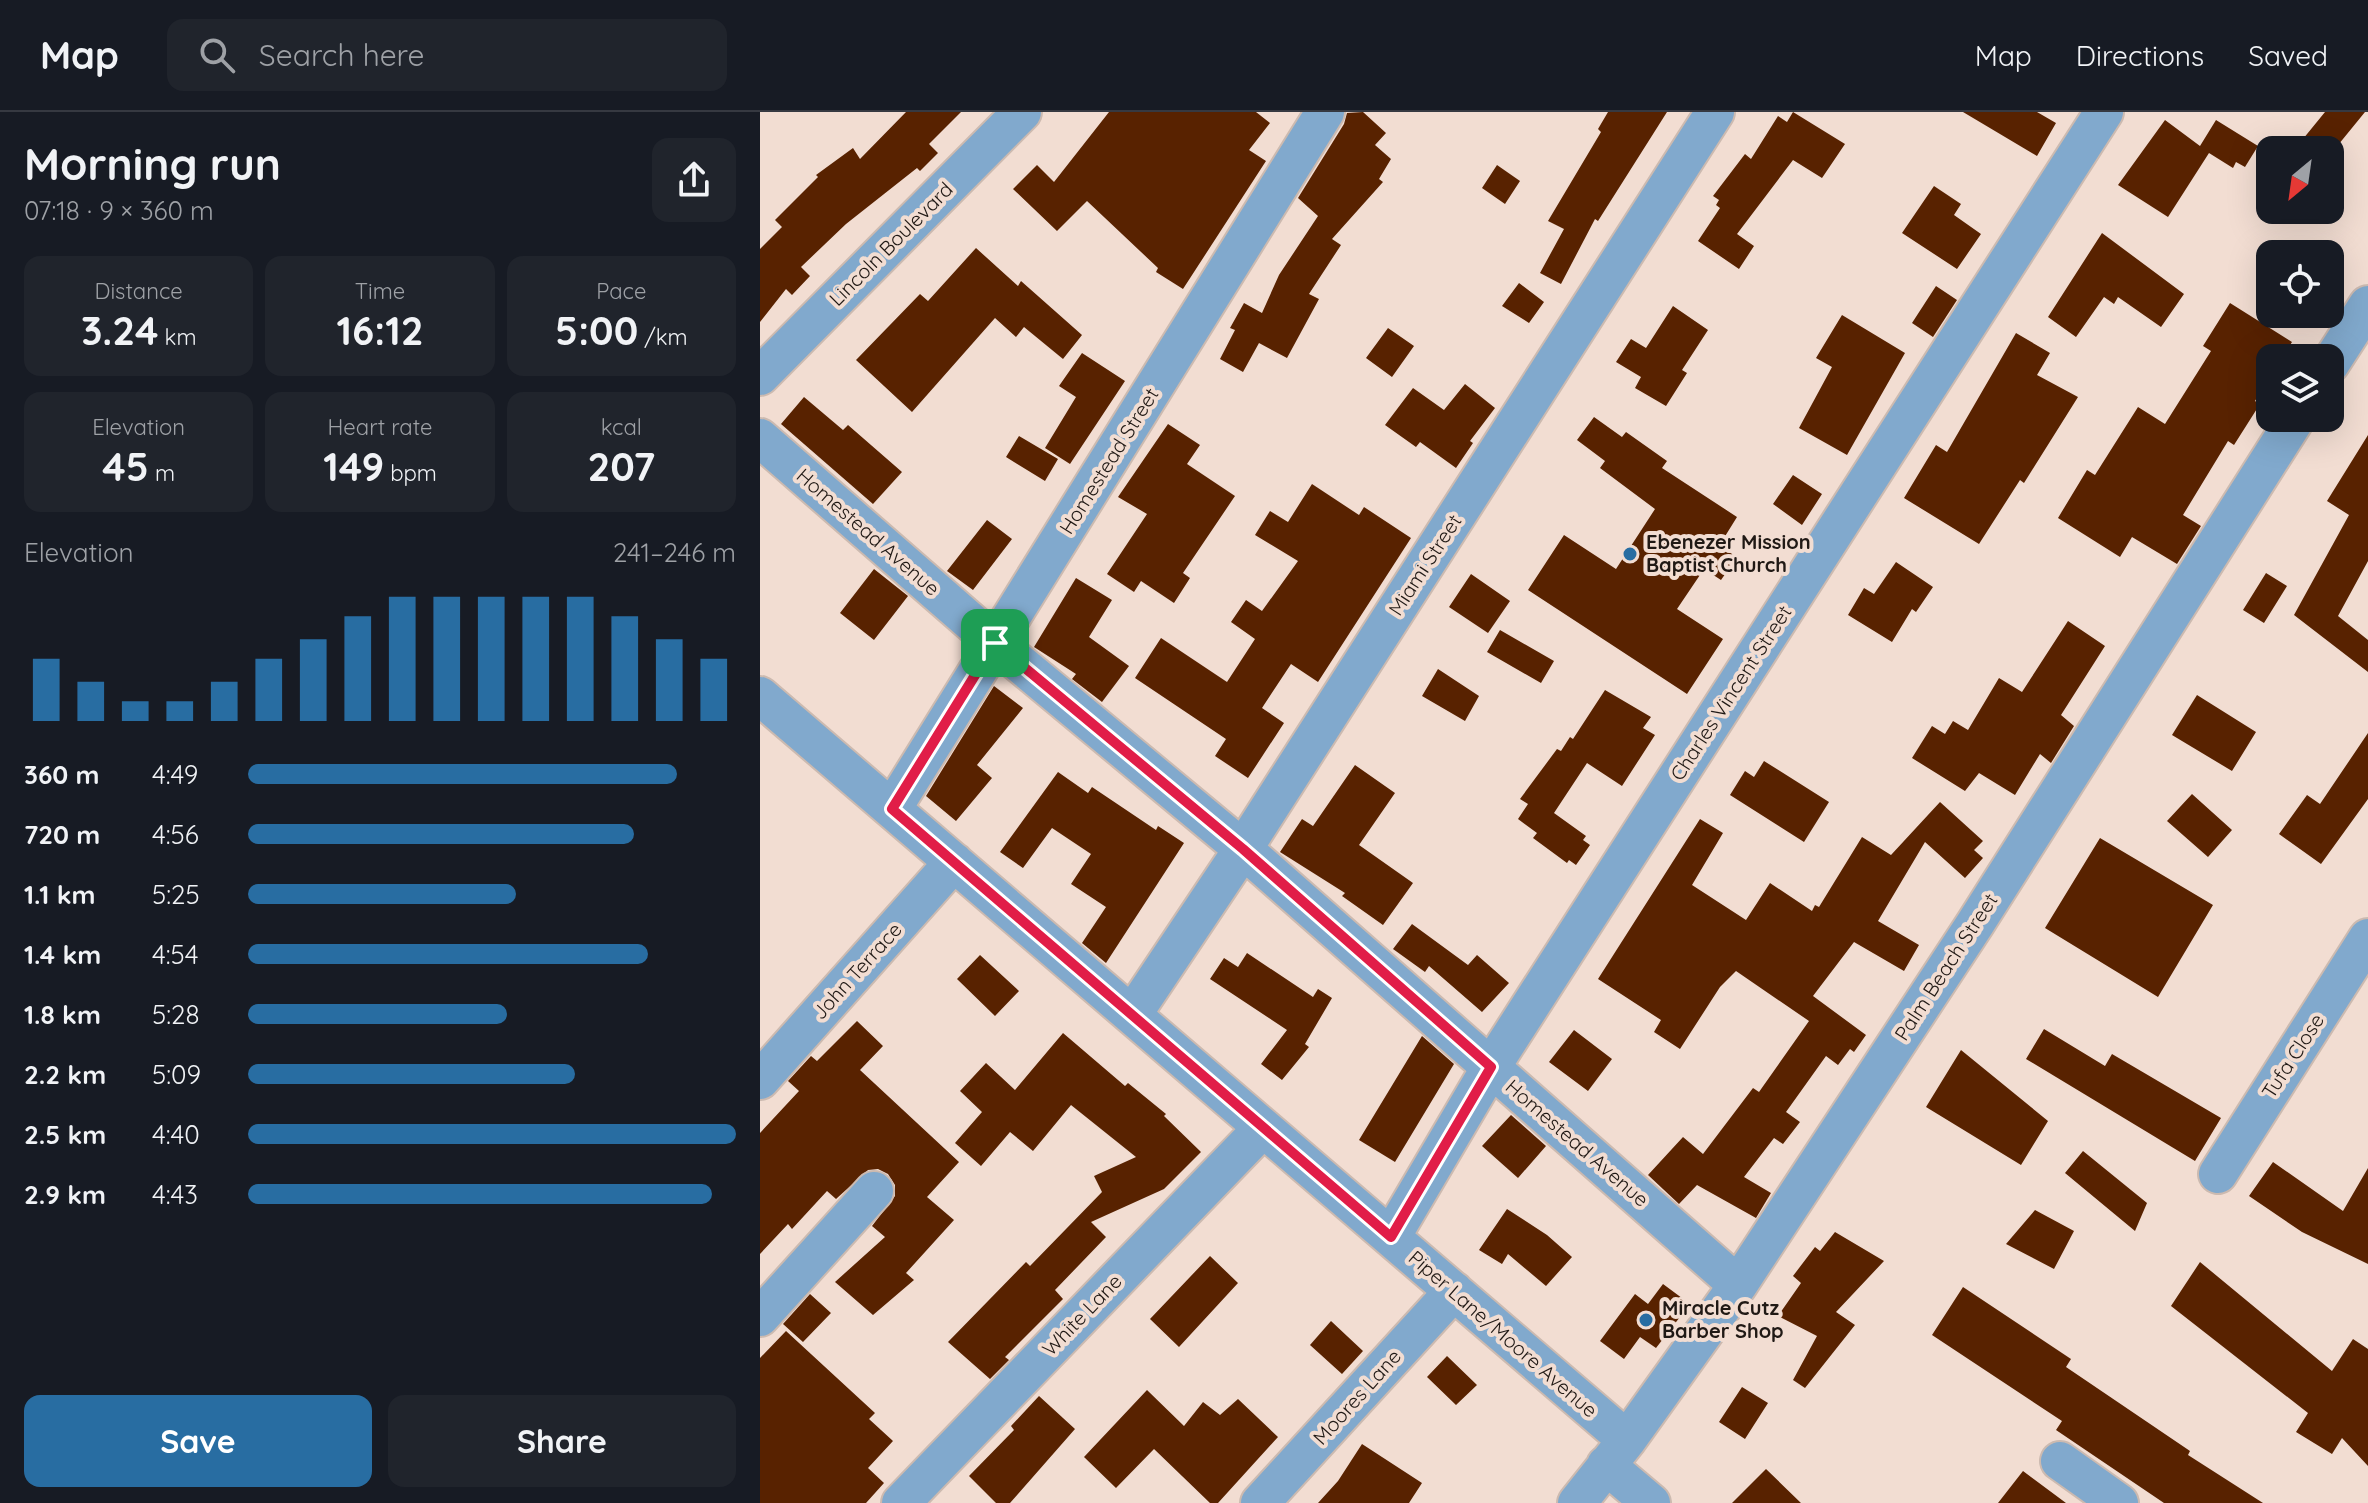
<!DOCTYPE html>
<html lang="en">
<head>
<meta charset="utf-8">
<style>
  :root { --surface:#171b24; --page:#20242c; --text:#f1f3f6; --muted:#9ea1a6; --line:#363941; --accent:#286da2 }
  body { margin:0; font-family:Quicksand,sans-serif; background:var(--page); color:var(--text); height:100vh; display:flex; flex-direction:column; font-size:30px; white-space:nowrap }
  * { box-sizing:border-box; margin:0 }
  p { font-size:26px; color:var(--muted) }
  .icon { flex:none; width:44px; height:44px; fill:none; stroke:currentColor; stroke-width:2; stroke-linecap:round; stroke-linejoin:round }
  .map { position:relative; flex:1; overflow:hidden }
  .side { display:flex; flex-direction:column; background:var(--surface); width:760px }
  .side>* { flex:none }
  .needle { width:52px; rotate:209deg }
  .tools { position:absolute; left:1496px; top:24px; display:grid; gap:16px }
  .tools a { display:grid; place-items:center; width:88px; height:88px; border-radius:16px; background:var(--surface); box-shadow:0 8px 32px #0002; font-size:40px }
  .pin { position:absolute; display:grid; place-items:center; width:68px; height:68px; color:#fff; margin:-34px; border-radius:16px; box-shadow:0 4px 12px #0006 }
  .round { display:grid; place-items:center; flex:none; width:84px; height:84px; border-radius:16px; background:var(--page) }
  .overview { display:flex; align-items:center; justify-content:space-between; height:136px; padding:0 24px }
  h1 { font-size:44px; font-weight:700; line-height:60px }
  .figures { display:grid; grid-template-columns:repeat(3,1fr); gap:12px; height:136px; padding:8px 24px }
  .figures div { display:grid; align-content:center; border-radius:16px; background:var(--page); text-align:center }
  .figures b { font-size:40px; font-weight:700 }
  .figures small { font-size:22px; font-weight:400 }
  .figures p { font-size:22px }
  .chart { height:224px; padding:16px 24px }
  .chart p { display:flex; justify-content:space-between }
  .chart svg { width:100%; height:144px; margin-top:8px; stroke:var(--accent); stroke-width:6 }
  .action { display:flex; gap:16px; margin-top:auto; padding:16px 24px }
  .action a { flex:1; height:92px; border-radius:16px; background:var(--accent); color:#fff; font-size:32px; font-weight:700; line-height:92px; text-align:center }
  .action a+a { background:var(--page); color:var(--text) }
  ul { padding:0 24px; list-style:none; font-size:26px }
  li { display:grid; grid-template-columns:128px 96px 1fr; align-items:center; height:60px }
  li i { height:20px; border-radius:10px; background:var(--accent) }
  header { display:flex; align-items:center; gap:48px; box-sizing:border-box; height:112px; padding:0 40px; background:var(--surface); border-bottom:2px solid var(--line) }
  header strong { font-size:38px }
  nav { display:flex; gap:44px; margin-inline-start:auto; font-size:28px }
  .search { width:560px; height:72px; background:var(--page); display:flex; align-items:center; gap:20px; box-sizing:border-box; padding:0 28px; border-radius:16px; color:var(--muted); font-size:30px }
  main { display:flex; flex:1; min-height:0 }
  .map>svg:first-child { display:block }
</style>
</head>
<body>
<header>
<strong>Map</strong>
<div class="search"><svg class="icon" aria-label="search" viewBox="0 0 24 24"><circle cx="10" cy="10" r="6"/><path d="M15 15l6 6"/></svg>Search here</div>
<nav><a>Map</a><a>Directions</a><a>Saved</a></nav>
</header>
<main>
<section class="side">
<div class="overview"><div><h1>Morning run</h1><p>07:18 · 9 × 360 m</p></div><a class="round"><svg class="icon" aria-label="share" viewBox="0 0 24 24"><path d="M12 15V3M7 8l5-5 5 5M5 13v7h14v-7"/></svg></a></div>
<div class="figures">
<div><p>Distance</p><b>3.24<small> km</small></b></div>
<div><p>Time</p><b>16:12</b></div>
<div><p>Pace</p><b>5:00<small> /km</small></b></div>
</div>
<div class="figures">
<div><p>Elevation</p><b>45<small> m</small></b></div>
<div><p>Heart rate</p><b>149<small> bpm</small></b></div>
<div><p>kcal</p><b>207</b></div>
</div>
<div class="chart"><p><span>Elevation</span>241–246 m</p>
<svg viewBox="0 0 160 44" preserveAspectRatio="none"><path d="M5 44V25M15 44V32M25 44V38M35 44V38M45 44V32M55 44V25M65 44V19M75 44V12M85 44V6M95 44V6M105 44V6M115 44V6M125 44V6M135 44V12M145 44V19M155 44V25"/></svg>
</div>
<ul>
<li><b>360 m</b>4:49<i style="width:88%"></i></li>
<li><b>720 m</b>4:56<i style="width:79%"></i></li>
<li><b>1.1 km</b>5:25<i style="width:55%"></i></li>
<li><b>1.4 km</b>4:54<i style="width:82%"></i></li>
<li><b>1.8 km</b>5:28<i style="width:53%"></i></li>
<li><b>2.2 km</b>5:09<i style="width:67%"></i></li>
<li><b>2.5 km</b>4:40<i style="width:100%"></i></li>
<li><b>2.9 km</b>4:43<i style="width:95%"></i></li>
</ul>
<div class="action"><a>Save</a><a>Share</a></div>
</section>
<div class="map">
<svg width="1608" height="1391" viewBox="0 0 1608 1391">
  <rect width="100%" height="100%" fill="#f2ddd2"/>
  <path fill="#582200" d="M146,0H201L169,32L178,41L160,59L157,56L86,112L41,155L50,164L32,183L26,177L0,210V137L22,115L15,108L58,65L56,63L93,36L100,47Z
    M349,0H496L510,11L489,38L506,49L423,177L396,160L398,156L327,89L297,119L253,77L277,53L294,70Z
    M603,0L626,21L615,33L631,47L619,67L623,70L572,127L581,133L549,182L559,187L527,246L499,231L483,260L460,247L475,218L470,216L484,191L502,201L519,163L558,104L538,86L584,12L587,1Z
    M848,0H907L838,109L835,107L801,172L780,161L804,117L788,109L841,20L838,17Z
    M1033,0L1085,32L1062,66L1033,48L977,122L994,134L979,157L938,129L960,96L956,93L959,88L953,84L985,42L991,47L1018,4L1027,10Z
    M1203,0H1277L1296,11L1277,44Z
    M1565,0H1605L1574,38H1534Z
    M1405,8L1440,34L1456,8L1498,34L1485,55L1476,50L1473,56L1449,41L1408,105L1358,73Z
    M737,53L760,69L745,92L722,76Z
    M1174,74L1201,92L1194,103L1221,122L1197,157L1142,121Z
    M1342,121L1424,182L1401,215L1358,185L1354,192L1344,185L1316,225L1288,205Z
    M216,136L258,174L261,169L322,223L303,247L264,215L256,225L235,206L152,300L96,248L160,182L168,189Z
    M759,171L784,190L769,211L742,194Z
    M1176,174L1197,188L1173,225L1152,211Z
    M1470,191L1532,230L1522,246H1510V265L1495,289L1500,292L1474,333L1468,329L1423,403L1441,414L1417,452L1372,425L1360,445L1298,406L1327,358L1335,363L1378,295L1405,312L1451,239L1443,234Z
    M913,194L948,218L922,258L927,261L906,294L875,276L881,265L856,250L871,227L886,236Z
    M1082,203L1145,241L1087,343L1039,316L1072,255L1056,246Z
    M628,216L654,234L632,265L606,246Z
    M1256,221L1290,241L1277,263L1318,285L1264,371L1260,368L1219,432L1144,386L1176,333L1187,340Z
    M322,241L365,269L310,352L285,336L316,285L299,274Z
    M705,272L735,296L710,329L713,331L696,356L660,330L656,335L625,313L653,276L684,298Z
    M44,285L83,318L88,313L142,360L113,392L21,312Z
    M834,305L862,325L866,320L907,349L902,356L977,405L959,434L977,445L961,468L944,457L917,497L963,527L927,582L768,478L804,423L856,457L895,397L840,356L845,349L817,328Z
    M408,312L440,333L427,352L475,384L423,461L430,466L414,491L381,469L374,480L347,462L387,402L358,385Z
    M1608,323V449L1578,504L1608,528V560L1534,503L1589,403L1567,389Z
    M259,324L298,347L285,369L246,345Z
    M1033,363L1062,382L1042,413L1013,392Z
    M552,372L599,403L604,395L651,426L558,570L531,552L502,596L524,611L488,666L455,644L466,627L375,566L401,526L467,570L495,527L471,510L486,488L502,499L538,449L495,423L510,399L528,410Z
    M227,408L252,427L213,478L187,459Z
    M1136,450L1173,475L1156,500L1152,497L1132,530L1088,503L1104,476L1114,482Z
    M114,457L148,484L114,528L80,501Z
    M1506,461L1527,474L1504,511L1483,498Z
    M711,462L750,489L728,521L689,495Z
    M316,466L352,488L329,525L369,554L342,590L312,567L316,562L274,535Z
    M1308,509L1345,534L1301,603L1314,614L1291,651L1280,642L1255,683L1219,661L1205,679L1152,646L1172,614L1185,622L1193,609L1208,618L1239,566L1262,580Z
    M740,518L794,549L781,571L727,540Z
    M678,557L719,584L705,609L662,584Z
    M234,574L263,596L217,653L232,666L196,709L166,684Z
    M845,578L891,605L883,616L895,623L862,674L827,651L794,701L826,724L823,728L830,733L816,753L809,748L807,751L773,726L777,721L758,707L768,692L760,687L797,637L801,639L810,625L813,627Z
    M1437,583L1496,620L1472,659L1412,623Z
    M1608,621V687L1561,752L1519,722L1547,683L1560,692Z
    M1004,649L1069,690L1044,730L970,683L985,659L994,665Z
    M595,653L635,681L599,733L653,771L623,813L582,784L585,781L520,740L542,707L553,714Z
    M298,660L328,681L332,675L396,718L398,714L424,731L346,851L322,831L346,795L311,772L331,742L292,716L263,756L240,740Z
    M1432,682L1472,718L1448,745L1407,709Z
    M1180,690L1223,729L1214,738L1223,746L1205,766L1165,730L1118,809L1159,833L1144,859L1094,830L1053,884L1106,923L1094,940L1090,937L1078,953L1066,944L1026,1000L1040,1010L1023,1032L1014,1026L984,1065L1011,1081L996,1106L937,1073L919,1092L888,1063L923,1025L943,1042L993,976L999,980L1049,909L976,859L960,875L920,937L894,920L901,908L838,867L940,707L963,721L932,773L986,808L1010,771L1052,799L1055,793L1059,795L1102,725L1131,743Z
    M1340,726L1453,793L1398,885L1285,816Z
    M652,812L708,853L717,843L749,871L722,900L669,854L665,860L633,837Z
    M487,841L553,885L558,877L572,886L545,932L549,935L522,968L501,952L527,918L450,867L464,846L478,855Z
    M220,843L259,879L235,904L197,867Z
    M97,909L123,934L100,958L199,1050L167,1085L194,1108L146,1161L154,1168L113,1203L75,1170L125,1125L112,1114L135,1084V1073L128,1062L118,1057L108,1058L76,1087L67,1079L32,1117L28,1112L0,1142V1021L39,979L28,969L51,944L57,949Z
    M1284,917L1345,954L1352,942L1461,1006L1435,1049L1266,947Z
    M814,918L852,947L828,979L789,950Z
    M303,921L365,974L368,971L406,1002L404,1004L441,1040L404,1077L331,1110L346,1125L295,1178L303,1187L245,1245L249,1248L230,1267L188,1230L266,1150L270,1154L342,1080L334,1064L376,1045L311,993L273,1039L250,1020L221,1054L195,1031L222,1000L200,979L226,951L255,978Z
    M662,924L694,952L635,1050L599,1028Z
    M1201,938L1288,1009L1261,1053L1166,995Z
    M751,1003L786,1034L758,1066L722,1034Z
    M1323,1039L1387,1091L1375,1119L1305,1061Z
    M1513,1050L1583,1099L1608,1056V1152L1542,1120L1489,1084Z
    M747,1097L787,1123L812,1145L786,1174L748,1142L742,1152L719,1138Z
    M1275,1098L1314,1119L1294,1157L1246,1132Z
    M1075,1120L1124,1149L1076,1200L1095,1213L1045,1276L1033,1268L1057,1224L1018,1204L1041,1171L1033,1164L1055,1135L1060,1139Z
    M450,1144L478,1171L419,1235L390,1207Z
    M1440,1150L1572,1259L1593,1227L1608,1237V1354L1582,1326L1572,1342L1536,1320L1548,1301L1411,1194Z
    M903,1172L930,1192L896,1236L880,1225L864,1247L840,1229L875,1182L888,1192Z
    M1203,1175L1311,1247L1306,1255L1430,1339L1428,1343L1503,1391H1404L1296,1318L1302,1309L1172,1223Z
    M50,1182L71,1201L43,1230L23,1212Z
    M571,1209L603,1239L582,1262L550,1233Z
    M26,1219L115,1301L109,1307L133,1329L108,1356L124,1371L106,1391H0V1246Z
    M687,1244L717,1273L696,1293L667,1265Z
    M982,1275L1008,1291L985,1327L959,1310Z
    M387,1278L424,1314L443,1290L460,1303L478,1287L518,1325L458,1391H450L394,1337L356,1376L324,1345Z
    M279,1284L315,1317L250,1391H236L209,1364L254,1318L251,1314Z
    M602,1332L662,1371L649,1391H558L578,1369Z
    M1006,1357L1041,1391H972Z
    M1263,1359L1306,1391H1238Z"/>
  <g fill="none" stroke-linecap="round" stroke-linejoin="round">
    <defs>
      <path id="minor" d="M1570,252L1608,193
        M0,264L262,0
        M0,326L235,531L483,737L978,1173
        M0,584L867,1328
        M132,697L565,0
        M372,903L483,737L955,0
        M0,968L194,750
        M1458,1062L1608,826
        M631,1125L731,955L1344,0
        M0,1205L114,1079
        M1300,1349L1359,1391
        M846,1353L891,1391
        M141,1391L503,1016
        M500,1391L694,1179
        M817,1391L867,1328L978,1173L1215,812L1536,306"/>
    </defs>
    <use href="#minor" stroke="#ccbab0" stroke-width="42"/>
    <use href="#minor" stroke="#81a9cd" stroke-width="38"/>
  </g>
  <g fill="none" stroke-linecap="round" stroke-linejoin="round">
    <defs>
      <path id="route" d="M235,531L483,737L731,955L631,1125L132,697Z"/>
    </defs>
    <use href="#route" stroke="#fff" stroke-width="16"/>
    <use href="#route" stroke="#e11d48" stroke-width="10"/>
  </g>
  <g fill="#286da2" stroke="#f2ddd2" stroke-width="3">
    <circle cx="870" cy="442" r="8"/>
    <circle cx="886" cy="1208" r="8"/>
  </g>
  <g text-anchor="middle" stroke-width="8" stroke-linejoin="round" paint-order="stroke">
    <g font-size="20" fill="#201915" stroke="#f2ddd2">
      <text transform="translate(131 132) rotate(-45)" y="7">Lincoln Boulevard</text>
      <text transform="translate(349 349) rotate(-58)" y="7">Homestead Street</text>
      <text transform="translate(108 420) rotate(41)" y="7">Homestead Avenue</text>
      <text transform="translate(665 453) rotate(-57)" y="7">Miami Street</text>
      <text transform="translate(971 581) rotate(-57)" y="7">Charles Vincent Street</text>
      <text transform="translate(1186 855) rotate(-57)" y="7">Palm Beach Street</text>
      <text transform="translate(97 859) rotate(-48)" y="7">John Terrace</text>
      <text transform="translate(1533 944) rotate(-57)" y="7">Tufa Close</text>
      <text transform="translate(817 1031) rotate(41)" y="7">Homestead Avenue</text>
      <text transform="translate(322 1203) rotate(-46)" y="7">White Lane</text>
      <text transform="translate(743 1222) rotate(41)" y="7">Piper Lane/Moore Avenue</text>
      <text transform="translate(597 1285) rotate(-48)" y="7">Moores Lane</text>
    </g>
    <g font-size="20" font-weight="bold" fill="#201915" stroke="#f2ddd2" text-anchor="start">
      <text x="886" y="437">Ebenezer Mission<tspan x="886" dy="23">Baptist Church</tspan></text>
      <text x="902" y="1203">Miracle Cutz<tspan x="902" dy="23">Barber Shop</tspan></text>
    </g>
  </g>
</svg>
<div class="tools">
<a><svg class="needle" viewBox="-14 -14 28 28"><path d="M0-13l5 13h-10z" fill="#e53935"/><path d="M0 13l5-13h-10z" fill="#9ea1a6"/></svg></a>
<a><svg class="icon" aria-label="locate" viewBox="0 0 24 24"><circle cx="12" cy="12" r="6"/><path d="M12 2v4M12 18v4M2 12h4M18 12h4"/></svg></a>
<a><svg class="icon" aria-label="layers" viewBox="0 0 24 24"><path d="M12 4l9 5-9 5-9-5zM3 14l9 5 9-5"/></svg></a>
</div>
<div class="pin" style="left:235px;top:531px;background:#1e9e55"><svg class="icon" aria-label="arrive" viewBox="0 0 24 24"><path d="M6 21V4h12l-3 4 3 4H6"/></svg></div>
</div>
</main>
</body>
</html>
